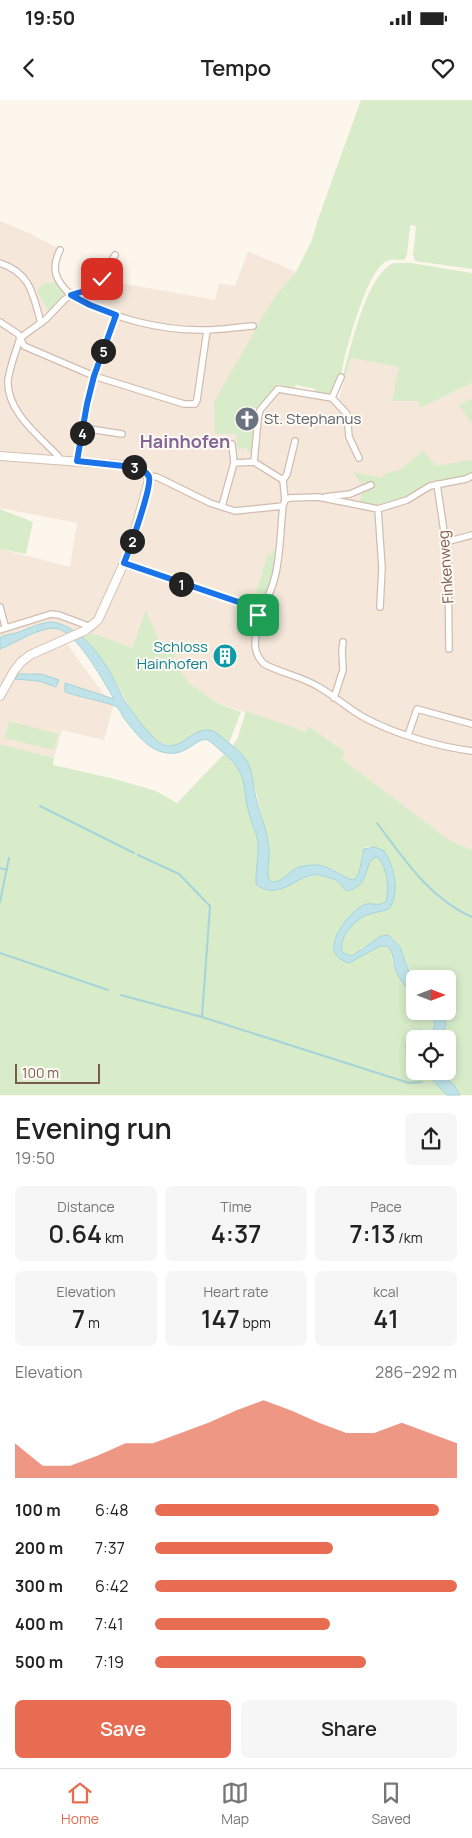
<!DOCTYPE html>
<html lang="en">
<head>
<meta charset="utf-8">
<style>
  :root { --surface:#fff; --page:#f6f6f6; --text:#222; --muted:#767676; --line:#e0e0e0; --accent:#e76c51 }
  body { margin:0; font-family:Manrope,sans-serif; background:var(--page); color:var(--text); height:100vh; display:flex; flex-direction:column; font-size:19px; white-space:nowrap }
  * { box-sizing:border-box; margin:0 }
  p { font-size:16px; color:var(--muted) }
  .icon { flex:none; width:28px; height:28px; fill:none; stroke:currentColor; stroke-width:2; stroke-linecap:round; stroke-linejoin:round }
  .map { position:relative; height:996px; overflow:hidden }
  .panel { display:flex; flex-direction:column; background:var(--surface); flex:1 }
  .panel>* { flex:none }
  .needle { width:32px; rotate:90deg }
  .controls { position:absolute; left:406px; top:870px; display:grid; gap:10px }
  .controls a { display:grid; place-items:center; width:50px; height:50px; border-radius:8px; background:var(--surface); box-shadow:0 2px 8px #0003; font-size:25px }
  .scale { position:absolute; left:15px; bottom:12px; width:85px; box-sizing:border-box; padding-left:5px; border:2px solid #7a5b4d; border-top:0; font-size:14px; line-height:18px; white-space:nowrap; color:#7a5b4d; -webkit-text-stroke:4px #fffaf3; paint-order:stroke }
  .pin { position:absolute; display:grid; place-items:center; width:42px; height:42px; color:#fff; margin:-21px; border-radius:10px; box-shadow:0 2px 8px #0006 }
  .km { position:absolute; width:25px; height:25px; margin:-12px; border-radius:50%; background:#222; color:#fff; font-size:14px; line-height:25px; text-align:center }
  .round { display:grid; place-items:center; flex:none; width:52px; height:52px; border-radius:8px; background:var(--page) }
  .head { display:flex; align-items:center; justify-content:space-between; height:85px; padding:0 15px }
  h1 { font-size:28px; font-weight:600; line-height:38px }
  .figures { display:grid; grid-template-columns:repeat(3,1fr); gap:8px; height:85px; padding:5px 15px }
  .figures div { display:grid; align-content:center; border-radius:8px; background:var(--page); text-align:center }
  .figures b { font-size:25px; font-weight:600 }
  .figures small { font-size:14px; font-weight:400 }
  .figures p { font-size:14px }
  .chart { height:140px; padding:10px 15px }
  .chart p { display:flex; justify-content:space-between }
  .chart svg { width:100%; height:90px; margin-top:5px; fill:var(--accent); opacity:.7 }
  .button { display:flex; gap:10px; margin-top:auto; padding:10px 15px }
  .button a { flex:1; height:58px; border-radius:8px; background:var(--accent); color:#fff; font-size:20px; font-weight:600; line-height:58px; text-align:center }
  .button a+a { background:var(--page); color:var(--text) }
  ul { padding:0 15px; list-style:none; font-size:16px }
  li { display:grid; grid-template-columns:80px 60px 1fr; align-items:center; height:38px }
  li i { height:12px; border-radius:6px; background:var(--accent) }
  .status { display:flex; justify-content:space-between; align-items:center; height:35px; padding:0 25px; background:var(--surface); direction:ltr }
  .status svg { height:14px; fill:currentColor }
  header { display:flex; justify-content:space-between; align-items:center; height:65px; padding:0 15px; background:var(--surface); font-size:22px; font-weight:600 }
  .tabs { display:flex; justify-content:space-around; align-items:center; height:70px; border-top:1px solid var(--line); background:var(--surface); font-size:14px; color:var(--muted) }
  .tabs a { display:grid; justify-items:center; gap:2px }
  .tabs .on { color:var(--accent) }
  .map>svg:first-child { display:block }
</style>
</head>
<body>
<div class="status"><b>19:50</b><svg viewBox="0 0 49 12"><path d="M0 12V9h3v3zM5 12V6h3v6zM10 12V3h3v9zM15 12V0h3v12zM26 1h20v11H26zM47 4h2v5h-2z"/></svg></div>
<header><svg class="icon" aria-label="back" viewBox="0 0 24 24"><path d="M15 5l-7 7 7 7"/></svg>Tempo<svg class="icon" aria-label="heart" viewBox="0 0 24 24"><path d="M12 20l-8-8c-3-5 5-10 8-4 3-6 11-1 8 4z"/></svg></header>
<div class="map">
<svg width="472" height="996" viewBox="0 0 472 996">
  <rect width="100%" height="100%" fill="#fdf6ec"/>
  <path fill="#f5e7da" d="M0,121L29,133L62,150L56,168L59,178L65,186L78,191L95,183L100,176L110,181L215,200L219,183L235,186L248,151L296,172L273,199L236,334L249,353L257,354L260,320L265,309L278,292L282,291L303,296L338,301L351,258L399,267L402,301H418L420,308L472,283V298L460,305L472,324V750L449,740L384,691L342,659L345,653L308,626L306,632L217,603L189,583L93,533L67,544L113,607L104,640L62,630L54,658L0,644V449L70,467L77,423L0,408Z"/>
  <path fill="#d8ecc9" d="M361,0H472V169L415,161L413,155L416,126L410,125L407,155L404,160C398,160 391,158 385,162C367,173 350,238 344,260C342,269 340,285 333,292C329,296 320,294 315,293V289L296,285L294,289L278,284L259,308H255V333L251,352L249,353L246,348L238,349L236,334H215L214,302L273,199L296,172L312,140L317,122Z
    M395,163H411L472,173V283L420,308L418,301H392L399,267L351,258L345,277H343C349,252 368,169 395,163Z
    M57,182L62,189L64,196L49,213L37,191L43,184Z
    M472,298V324L459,305Z
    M423,351L436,366L472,360V373L465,377L434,382L404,398L375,406L360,403L363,387L353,372L382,378L383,374L400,370Z
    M0,409L33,422L26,454L0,449Z
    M270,448L274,449C282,463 270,487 263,500L259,499L260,494L256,492L268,453L271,454L273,450Z
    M146,510L161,546H178L173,561L189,583L217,603L241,612L229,643C228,643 223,639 223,638C218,637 192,638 188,639C185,640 184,642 181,643C175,647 166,646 159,642C137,628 124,595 111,574C102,560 93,549 81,538L93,533L132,548Z
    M246,611L306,632L308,626L345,652L342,659L449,740L472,750V995H460L454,985L438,971H448V939H434L446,925L441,911H448V879H415V883C407,868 404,849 392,838L379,839L361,848V850L351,856C328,852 351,824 362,817C369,813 381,812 389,809C391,802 395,794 395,786C396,768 386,744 366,747C358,757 364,772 354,780L347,779L333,770L317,765L291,772L276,783L269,780C266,768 270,757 269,745L250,668L233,646L238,637Z
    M9,621L58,634L54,650L5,638Z
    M0,644L54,658L53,665L115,679L156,691L177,703L225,653L237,665L245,685L251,721L258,737L259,760L256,779L269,790C292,789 306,769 329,778C332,780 337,781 340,783C343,786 343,789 348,791L356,788L370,761L376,757L379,758C387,770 390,787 386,801C380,807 374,802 367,805C353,809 330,835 334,850C336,857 342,861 349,863C361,859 376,842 390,847L393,864L402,882L415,896V911H431C434,920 438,927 430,934L422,935L421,929L419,935L410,937C399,953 415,955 415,971H424L447,995H0Z"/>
  <path fill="#bfe3e8" stroke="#a5d4da" d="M51,522C78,525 100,554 112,576C116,584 120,592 124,600C132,612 142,625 152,636C177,664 190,623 213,631C217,633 221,637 225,640C233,646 241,652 247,661C253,672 253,686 256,698C260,715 268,732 269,750C270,760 266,769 269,780L272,782C283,783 289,770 299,767C303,766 310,765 315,765C328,764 342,778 354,780L359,773L364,749L375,747L384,751C395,767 400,793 389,809C381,812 369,813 362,817C352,824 337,840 343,853L352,856L381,836L388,835L400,847L409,872L415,883V896C408,889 401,882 397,873C392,864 395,852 387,846H380L349,863C342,861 336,857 334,850C331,836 353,807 367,804C375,803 380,807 386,801C390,787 387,770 379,758L376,757L370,761C364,777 365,785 348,791C343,789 343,787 340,783C336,779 324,776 318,775C297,773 279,803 256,784C255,772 259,758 258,746C258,736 254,729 251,720C240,687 252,675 220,650C216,647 212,642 208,640C195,636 186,661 159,651C143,645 133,629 123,617C122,614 119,609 117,607C111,603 75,596 65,592V583L114,599C104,582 80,538 61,530C57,528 51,528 46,529C30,533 15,543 0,549V538C5,534 10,535 16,533C28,529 39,523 51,522Z
    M18,574H41L59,580L56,587L39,581L15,579Z
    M431,911H441L446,925C441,941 428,939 415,939V963C407,952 402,949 410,937L420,934L419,929L423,936L433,931L435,924Z
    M424,971H438L454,985L460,995H447Z"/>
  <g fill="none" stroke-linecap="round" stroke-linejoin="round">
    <path stroke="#a5d4da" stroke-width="2" d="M40,706L134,753
      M377,723C404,759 429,798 472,817
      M138,755L179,774L210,806L202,917
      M0,768L7,770
      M0,802L9,758
      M0,853L108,890
      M121,895L202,917L409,983L422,982"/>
    <defs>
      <path id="street" d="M60,150C50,170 56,181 71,195L91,189L101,179L115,155
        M0,163C31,173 33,195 41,223
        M0,222L18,234L20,238C16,251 10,266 8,280C6,311 39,336 58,356L60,360
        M207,230L197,300L195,304H184L94,276L24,246L20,238L46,219L64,200L71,195C110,218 161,231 206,230C221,230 237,227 253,226
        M332,298L341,277
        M83,328L122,334
        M77,361L87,304L94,276L116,215
        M234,363L254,362
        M149,376L157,377L210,403L235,411L283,406C279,439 282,487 257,512
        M283,380L287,374L295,341
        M437,384L448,459L449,549
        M325,397L350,394L371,385
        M285,400L289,398L318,397L378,409L407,400L430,386L466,379L472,376
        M222,406L234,363L232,344
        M283,406L285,400L283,380L254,362L258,319L260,310L278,289L332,298L347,314L349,337L359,358
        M378,409L382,468L380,507
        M446,442L472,435
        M124,463L253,507L259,516C257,534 249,549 264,564C281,573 300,576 317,586C334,595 348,609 365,618C395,634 439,647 472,651
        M0,507L5,526L8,527
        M0,530L51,514L59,515L91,527
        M334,598L343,570L342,550L343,542
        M408,635L417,609L472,624"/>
      <path id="secondary" d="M0,356L121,365L142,370L146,373L149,380L129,452L98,520L86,530L30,555L21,562L14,571L0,596"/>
    </defs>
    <use href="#street" stroke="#d1bdb0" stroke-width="8"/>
    <use href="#secondary" stroke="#d6bfb0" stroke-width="10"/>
    <use href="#street" stroke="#fff" stroke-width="5.5"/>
    <use href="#secondary" stroke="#fff" stroke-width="8"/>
  </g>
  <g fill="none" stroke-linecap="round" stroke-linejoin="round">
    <defs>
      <path id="route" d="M102,179L91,189L71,195L90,205L116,215L94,276L87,304L77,361L133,367C139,369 147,371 149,377C152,387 129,451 124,463L253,507L258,515"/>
    </defs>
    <use href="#route" stroke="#fff" stroke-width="10"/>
    <use href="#route" stroke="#1a73e8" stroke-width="6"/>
  </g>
  <defs>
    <symbol id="church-disc" viewBox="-11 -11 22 22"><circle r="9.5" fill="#6b7280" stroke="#fffaf3"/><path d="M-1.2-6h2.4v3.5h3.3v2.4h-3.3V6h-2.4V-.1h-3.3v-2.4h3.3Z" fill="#fff"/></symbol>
    <symbol id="building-disc" viewBox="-11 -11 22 22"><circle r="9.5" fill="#0f9aa8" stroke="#fffaf3"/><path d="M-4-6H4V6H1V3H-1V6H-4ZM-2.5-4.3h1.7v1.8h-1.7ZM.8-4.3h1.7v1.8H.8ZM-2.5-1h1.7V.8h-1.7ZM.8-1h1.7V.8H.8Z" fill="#fff"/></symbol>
  </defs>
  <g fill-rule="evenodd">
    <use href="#church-disc" x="233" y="305" width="28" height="28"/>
    <use href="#building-disc" x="211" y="542" width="28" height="28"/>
  </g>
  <g text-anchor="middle" stroke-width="4" stroke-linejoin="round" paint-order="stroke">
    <g font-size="15" fill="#5b616d" stroke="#fffaf3" text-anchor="start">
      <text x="264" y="324">St. Stephanus</text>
    </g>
    <g font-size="15" fill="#7a5b4d" stroke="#fffaf3">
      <text transform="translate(446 467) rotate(-94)" y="5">Finkenweg</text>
    </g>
    <g font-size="15" fill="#0d838f" stroke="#fffaf3" text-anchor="end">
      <text x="208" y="552">Schloss<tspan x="208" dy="17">Hainhofen</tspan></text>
    </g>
    <g font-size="18" font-weight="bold" fill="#836695" stroke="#fffaf3">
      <text x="185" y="348">Hainhofen</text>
    </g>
  </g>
</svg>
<div class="controls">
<a><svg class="needle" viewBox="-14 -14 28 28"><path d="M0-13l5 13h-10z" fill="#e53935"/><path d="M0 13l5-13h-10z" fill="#767676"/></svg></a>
<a><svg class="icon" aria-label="locate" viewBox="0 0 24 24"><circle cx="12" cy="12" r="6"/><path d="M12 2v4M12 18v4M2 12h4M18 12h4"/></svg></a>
</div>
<div class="scale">100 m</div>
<div class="pin" style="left:258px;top:515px;background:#1e9e55"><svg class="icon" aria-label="arrive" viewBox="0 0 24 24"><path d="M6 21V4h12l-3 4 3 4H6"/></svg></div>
<div class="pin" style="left:102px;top:179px;background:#d93025"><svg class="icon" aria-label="check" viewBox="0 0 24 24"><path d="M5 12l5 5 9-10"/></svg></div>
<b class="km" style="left:181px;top:484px">1</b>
<b class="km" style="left:132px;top:441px">2</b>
<b class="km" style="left:134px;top:367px">3</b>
<b class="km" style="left:82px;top:333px">4</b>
<b class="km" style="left:103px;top:251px">5</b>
</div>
<section class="panel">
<div class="head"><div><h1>Evening run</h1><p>19:50</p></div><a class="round"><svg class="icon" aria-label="share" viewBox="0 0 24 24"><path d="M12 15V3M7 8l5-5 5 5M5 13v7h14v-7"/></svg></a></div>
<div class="figures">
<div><p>Distance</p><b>0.64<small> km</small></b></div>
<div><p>Time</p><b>4:37</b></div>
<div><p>Pace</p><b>7:13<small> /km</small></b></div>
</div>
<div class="figures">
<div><p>Elevation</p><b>7<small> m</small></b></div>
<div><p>Heart rate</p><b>147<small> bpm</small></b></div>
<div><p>kcal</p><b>41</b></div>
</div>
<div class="chart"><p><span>Elevation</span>286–292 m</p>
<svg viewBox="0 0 160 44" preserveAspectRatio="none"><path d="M0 44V27L10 38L20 38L30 33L40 27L50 27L60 22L70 17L80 11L90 6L100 11L110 17L120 22L130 22L140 17L150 22L160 27V44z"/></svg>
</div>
<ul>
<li><b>100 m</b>6:48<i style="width:94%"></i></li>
<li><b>200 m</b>7:37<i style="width:59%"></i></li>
<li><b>300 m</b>6:42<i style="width:100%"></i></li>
<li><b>400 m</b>7:41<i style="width:58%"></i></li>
<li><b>500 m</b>7:19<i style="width:70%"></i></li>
</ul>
<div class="button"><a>Save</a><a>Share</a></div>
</section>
<nav class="tabs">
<a class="on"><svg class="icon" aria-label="home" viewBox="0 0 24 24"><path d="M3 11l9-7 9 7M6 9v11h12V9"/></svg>Home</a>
<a><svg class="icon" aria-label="map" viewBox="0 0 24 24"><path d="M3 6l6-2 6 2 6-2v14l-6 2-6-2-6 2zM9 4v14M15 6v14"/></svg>Map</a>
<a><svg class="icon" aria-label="saved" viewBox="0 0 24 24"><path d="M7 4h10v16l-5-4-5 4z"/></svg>Saved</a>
</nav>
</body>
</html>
